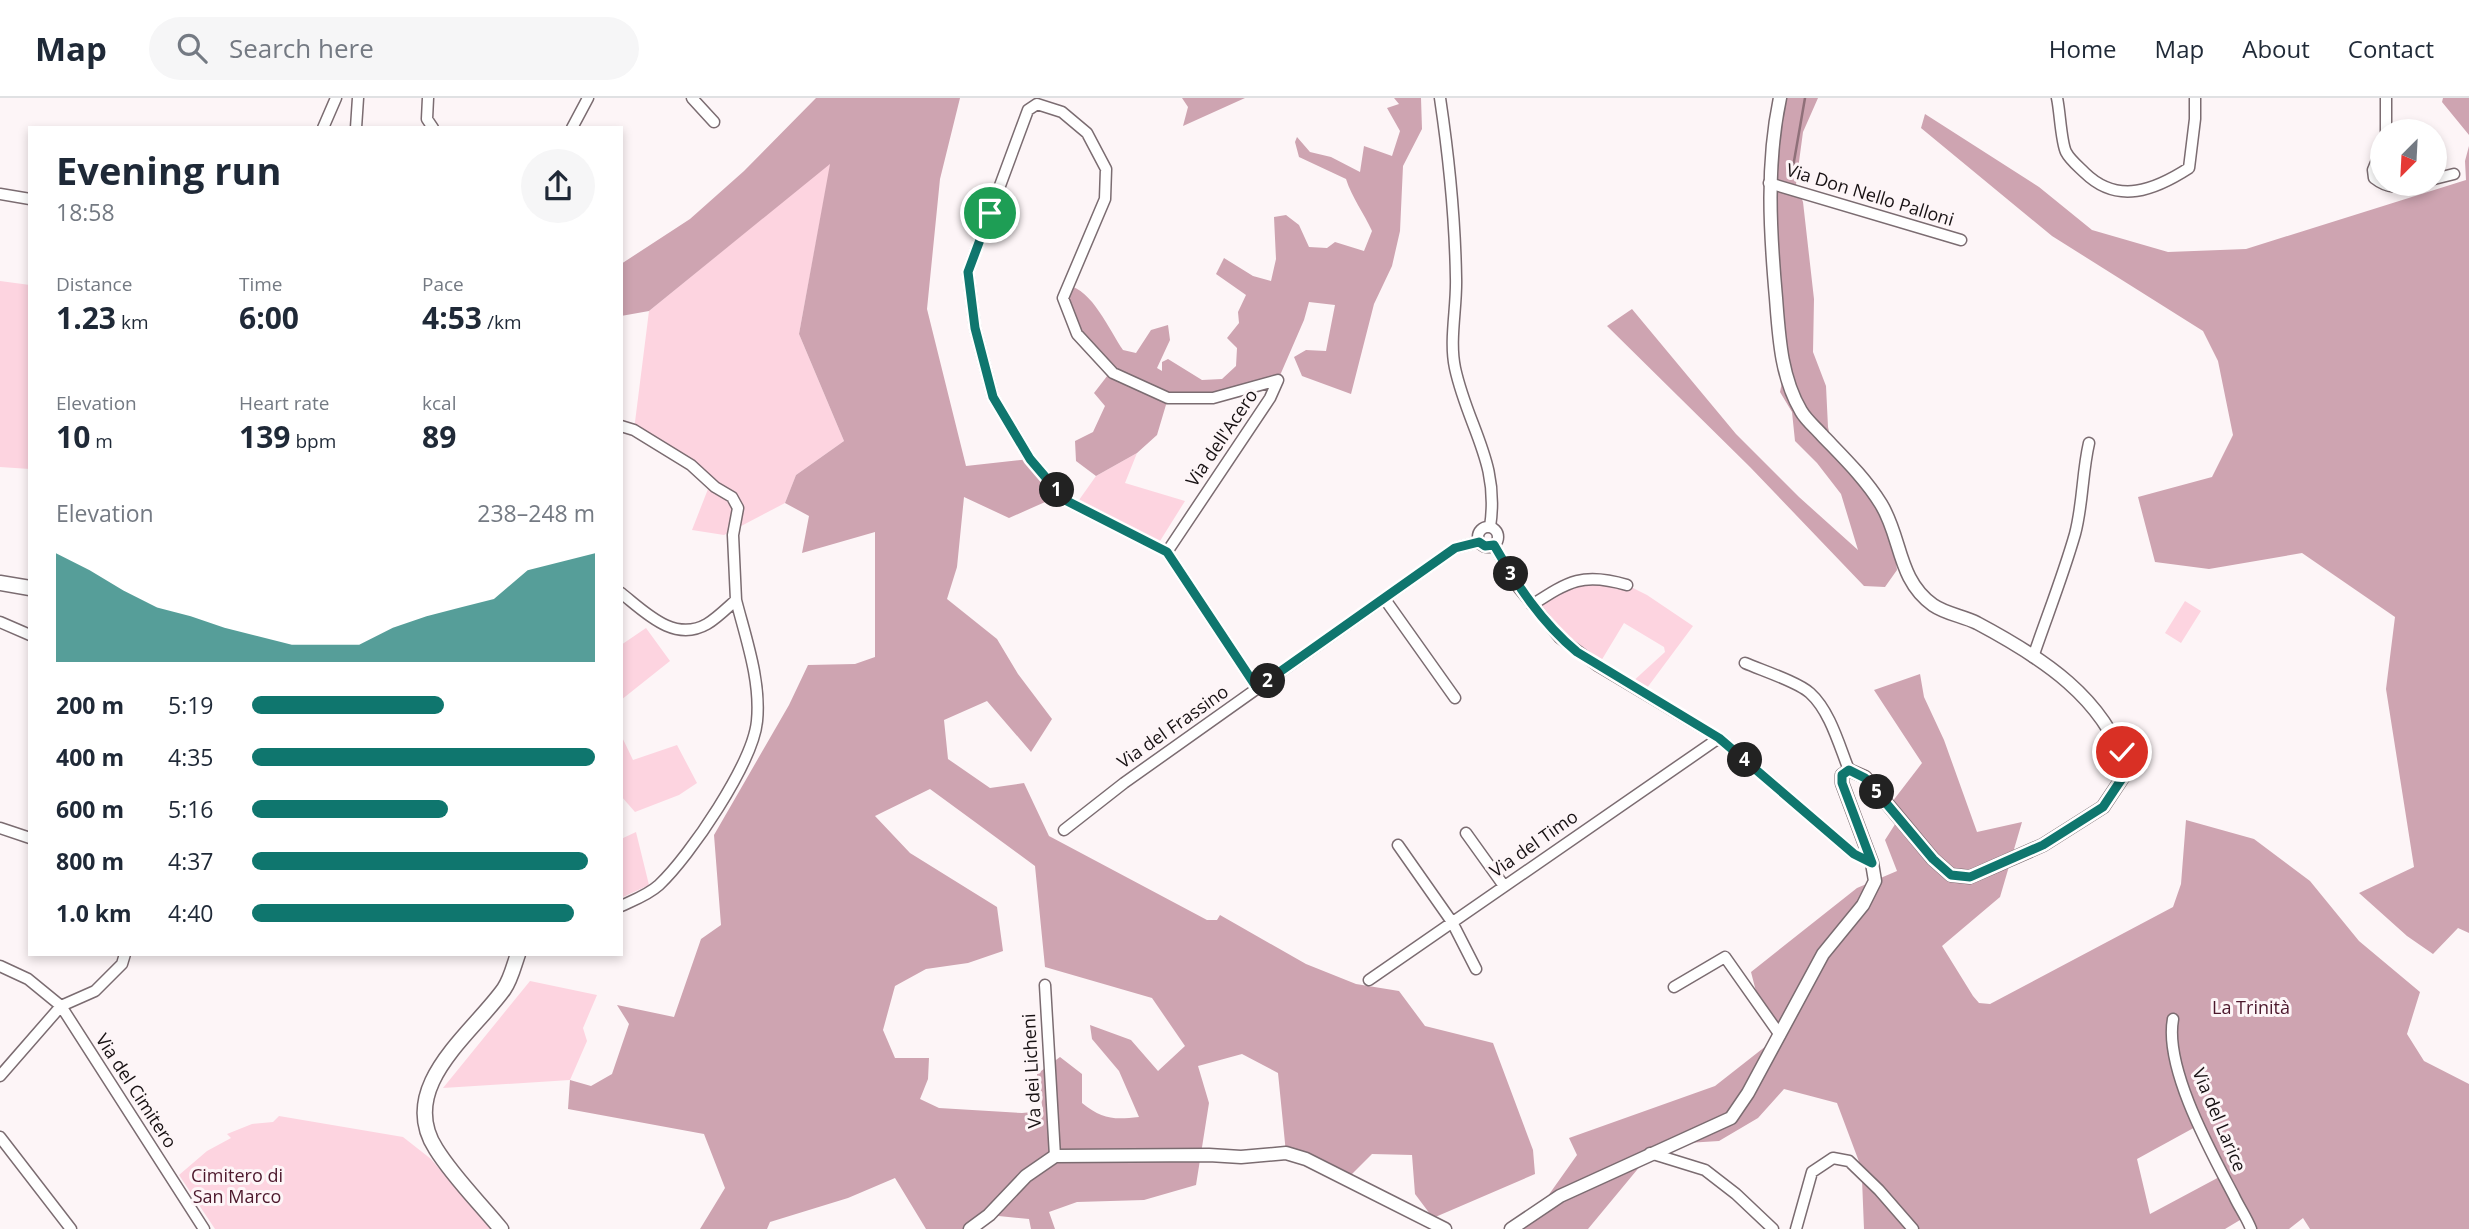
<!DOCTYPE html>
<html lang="en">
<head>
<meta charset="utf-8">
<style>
  :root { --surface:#fff; --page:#f6f6f7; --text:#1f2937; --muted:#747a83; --line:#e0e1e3; --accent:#0f766e }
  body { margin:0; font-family:"Open Sans",sans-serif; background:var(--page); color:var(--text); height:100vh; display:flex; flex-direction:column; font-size:26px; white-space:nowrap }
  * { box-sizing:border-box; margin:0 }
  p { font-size:23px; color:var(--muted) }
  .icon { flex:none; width:38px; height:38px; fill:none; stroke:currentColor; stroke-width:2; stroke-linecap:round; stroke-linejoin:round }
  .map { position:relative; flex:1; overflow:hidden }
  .panel { position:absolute; left:28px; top:28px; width:595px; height:830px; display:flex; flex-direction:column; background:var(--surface); border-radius:0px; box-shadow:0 4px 10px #0003 }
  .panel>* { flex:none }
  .needle { width:46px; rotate:204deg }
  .buttons { position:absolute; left:2370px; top:21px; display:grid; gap:14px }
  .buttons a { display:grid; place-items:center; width:77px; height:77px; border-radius:50%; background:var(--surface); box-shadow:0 4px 10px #0003; font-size:35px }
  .pin { position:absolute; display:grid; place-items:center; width:60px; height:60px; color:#fff; margin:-30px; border:4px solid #fff; border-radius:50%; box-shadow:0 2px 7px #0007 }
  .km { position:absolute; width:35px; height:35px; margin:-18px; border-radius:50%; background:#222; color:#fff; font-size:19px; line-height:35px; text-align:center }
  .round { display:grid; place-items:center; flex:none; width:74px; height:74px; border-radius:37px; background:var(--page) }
  .summary { display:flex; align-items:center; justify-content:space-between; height:119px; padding:0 28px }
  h1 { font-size:38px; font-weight:700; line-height:52px }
  .figures { display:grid; grid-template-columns:repeat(3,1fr); gap:10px; height:119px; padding:7px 28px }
  .figures div { display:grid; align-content:center }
  .figures b { font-size:30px; font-weight:700 }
  .figures small { font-size:19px; font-weight:400 }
  .figures p { font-size:19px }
  .chart { height:196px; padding:14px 28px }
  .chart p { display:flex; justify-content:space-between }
  .chart svg { width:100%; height:126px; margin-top:7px; fill:var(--accent); opacity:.7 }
  ul { padding:0 28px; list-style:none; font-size:23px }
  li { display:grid; grid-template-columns:112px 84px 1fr; align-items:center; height:52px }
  li i { height:18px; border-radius:9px; background:var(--accent) }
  header { display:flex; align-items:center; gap:42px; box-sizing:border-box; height:98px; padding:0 35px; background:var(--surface); border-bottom:2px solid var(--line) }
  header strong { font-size:33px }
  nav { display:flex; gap:38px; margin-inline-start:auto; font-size:24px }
  .search { width:490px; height:63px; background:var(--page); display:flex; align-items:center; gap:18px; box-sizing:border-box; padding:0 24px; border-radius:38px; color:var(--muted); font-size:26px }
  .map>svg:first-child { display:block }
</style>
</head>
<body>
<header>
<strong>Map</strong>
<div class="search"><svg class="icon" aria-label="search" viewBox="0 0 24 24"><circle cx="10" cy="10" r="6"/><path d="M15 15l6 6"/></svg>Search here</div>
<nav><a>Home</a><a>Map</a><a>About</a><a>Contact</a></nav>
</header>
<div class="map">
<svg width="2469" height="1131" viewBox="0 0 2469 1131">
  <rect width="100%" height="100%" fill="#fdf5f7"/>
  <path fill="#fdd4e0" d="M831,64L799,236L844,343L796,377L785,405L724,437L692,432L708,391L691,367L634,332L649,213Z
    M0,183L30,187V371L0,369Z
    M1137,355L1125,385L1185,403L1160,443L1079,402L1096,378Z
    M1579,480L1627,487L1647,497L1693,528L1644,594L1630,586L1665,554L1664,549L1624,525L1598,568L1577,554L1532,507Z
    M2185,503L2201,513L2181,545L2165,535Z
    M646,530L670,563L621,602V547Z
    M621,637L633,662L677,647L697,685L679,697L635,714L621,698Z
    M636,734L649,787L621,800V741Z
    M530,883L597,897L583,930L587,943L570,982L443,990Z
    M279,1018L403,1039L431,1061L490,1131H215L179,1077L207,1053L231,1040L227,1036L252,1026L273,1024Z"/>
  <path fill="#cea4b1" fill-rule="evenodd" d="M816,0H960L940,81L927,211L966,368L1030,361L1061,397L1009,420L964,399L957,469L947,501L997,541L1018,576L1052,621L1031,654L987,603L944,622L948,661L990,690L1024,685L1049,738L1207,822H1217L1220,817L1306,866L1356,886L1399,893L1425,928L1493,945L1533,1052L1535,1076L1433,1120L1415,1096L1412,1057L1372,1056L1346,1082L1286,1055L1278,975L1242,956L1198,968L1209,1005L1196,1087L1144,1102L1077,1104L1049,1114L1055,1131H1031L1029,1121L989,1117L970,1131H926L895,1080L848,1100L770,1124L767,1131H700L725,1090L704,1036L568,1011L570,982L591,988L612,976L629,926L617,907L674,919L701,841L721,827L714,737L789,607L808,567L855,566L875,559V434L802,455L809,418L785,405L796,377L844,343L799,236L830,66L649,213L621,218V166L690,121L744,73ZM930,691L1035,768L1045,869L1152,900L1185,948L1158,973L1131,942L1090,927L1092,941L1119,973L1139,1019C1113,1022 1102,1021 1082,1005V976L1060,959L1037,976L1043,1013L1022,1015L939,1010L920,1001L928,981L929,960H895L883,932L895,888L926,871L968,865L1003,853L997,809L910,755L875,718Z
    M1182,0H1245L1183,28L1188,9Z
    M1394,0H1421L1422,31L1403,68L1400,133L1392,168L1374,206L1351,296L1302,278L1294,259L1306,252L1326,253L1335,207L1309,204L1304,222L1278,282L1213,300H1168L1157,337L1137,355L1096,378L1076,363L1075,343L1093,334L1105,308L1094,295L1111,273L1077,236L1063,200L1068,188C1091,190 1110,233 1123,252L1136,255L1151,232L1168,227L1170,242L1157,270L1162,273V264L1168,261L1202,282L1222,281L1236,268L1237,250L1227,240L1239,225L1238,214L1246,197L1216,176L1224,160L1253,178L1271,183L1276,161L1274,119L1286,117L1299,127L1309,149L1327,150L1335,144L1364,153L1372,133C1364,115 1352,100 1346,81L1299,59L1295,44L1297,39L1310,54L1331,59L1360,74L1364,48L1392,58L1400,33L1387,10L1399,6Z
    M1780,0H1818L1803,34L1796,86L1803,104L1814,201L1813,254L1826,288L1828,329L1832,347L1892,431L1897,472L1885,489L1864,488L1750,369L1607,228L1632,211L1736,336L1799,399L1858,452L1841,396L1817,365L1795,343L1792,314L1780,294L1785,270L1769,85Z
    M2443,0H2469V37L2442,4Z
    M1925,16L2039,89L2092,132L2168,154L2246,151L2466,82L2465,63L2469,48V835L2458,830L2433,856L2407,838L2359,795L2414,769L2386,591L2395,519L2302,455L2209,471L2155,464L2138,399L2212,379L2233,337L2218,263L2203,233L2052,138L1921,30Z
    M1920,576L1924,599L1944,642L1977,734L2022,724L2000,799L1942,848L1973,898L1979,905L1990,906L2173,809L2181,786L2186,722L2254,741L2310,783L2359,843L2420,894L2407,936L2424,963L2469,986V1131H2310L2303,1120L2289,1131H2253L2245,1119L2225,1131H1864L1862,1081L1864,1077L1837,1005L1784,991L1758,1020L1719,1043L1671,1046L1651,1055L1588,1131H1512L1538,1112L1577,1057L1569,1040L1715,988L1780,937L1760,909L1751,874L1857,790L1897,773L1885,742L1899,720L1889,708L1922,665L1874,592ZM2199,1027L2223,1077L2150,1116L2137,1061Z"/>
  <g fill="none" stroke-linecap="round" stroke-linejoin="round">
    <path stroke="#8f7079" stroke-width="2.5" d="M1793,69L1805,0"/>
    <defs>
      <path id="minor" d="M428,0L427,21L433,30
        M692,0L714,24
        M1440,0C1449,60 1455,119 1456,180C1457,209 1449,242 1455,270C1468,330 1500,364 1490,429
        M2057,0C2060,13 2061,44 2066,54C2070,62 2079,69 2085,75C2118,107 2155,92 2189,70L2195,21V0
        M323,30L336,0
        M356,30L358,0
        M572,30L588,0
        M2386,33V0
        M2382,50L2373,72L2374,80C2388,91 2399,90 2416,86
        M2434,81L2454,76
        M1769,85L1961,142
        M0,96L30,101
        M621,328L634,332L691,367L715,389L732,399L738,410L733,437L736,502C727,510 717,520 707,526C674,545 645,514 621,495
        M1478 439a10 10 0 1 1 20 0a10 10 0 1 1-20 0Z
        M1494,447L1518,489L1560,540L1598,568L1719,640L1854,756L1872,765
        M1167,454L1065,402L1030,361L993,299L975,230L968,174L1028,12L1037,6L1062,14L1087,35L1106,71L1105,101L1063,200L1077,236L1113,275L1168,300H1213L1278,282L1270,300L1167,454L1257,590
        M1384,500L1455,600
        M1532,507C1569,483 1583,474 1627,487
        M0,524L30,537
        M2033,559C2047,518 2063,478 2075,436C2083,406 2082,375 2089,345
        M1745,565C1761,572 1798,584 1810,595C1830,613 1839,647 1849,672
        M0,730L30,740
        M1064,732L1124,685L1455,450L1479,444
        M1466,735L1504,788
        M1398,747L1452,824L1476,871
        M621,808C634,802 648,797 659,787C690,758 753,665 757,623C761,583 746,541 736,502
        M0,868L28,881L61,908L204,1131
        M1369,882L1719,640
        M1045,887L1055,1058
        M1674,889L1725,859L1780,937
        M2173,921C2164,970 2211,1054 2234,1098C2239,1109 2247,1120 2251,1131
        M0,978L61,908L95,893L122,866L125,856
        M0,1039L71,1131
        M1650,1055L1705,1072L1736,1096L1773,1131
        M1796,1131L1812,1074L1833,1060L1849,1063L1879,1092L1913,1131"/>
      <path id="tertiary" d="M970,1131L989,1117L1026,1078L1055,1058L1209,1057L1241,1059L1286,1055L1306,1061L1445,1131
        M1511,1131L1560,1098L1731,1020L1748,995L1823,856L1863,807L1875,783L1872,765L1842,685V677L1849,672L1865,679L1933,761L1951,777L1970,779L2043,747L2103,709L2127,673C2106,600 2041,559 1977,525C1963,518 1946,516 1933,507C1897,481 1902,440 1881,406C1865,380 1843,359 1822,337C1816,330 1806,322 1801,313C1781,279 1779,239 1776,200C1770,133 1766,66 1780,0"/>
      <path id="secondary" d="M0,485L30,490
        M501,1131C480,1105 454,1080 436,1051C396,989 472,936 504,891C511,881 514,867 518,856"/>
    </defs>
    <use href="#minor" stroke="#7b6c71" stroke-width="13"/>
    <use href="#tertiary" stroke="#7b6c71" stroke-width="15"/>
    <use href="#secondary" stroke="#7b6c71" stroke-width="17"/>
    <use href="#minor" stroke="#fff" stroke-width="10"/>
    <use href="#tertiary" stroke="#fff" stroke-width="12"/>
    <use href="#secondary" stroke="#fff" stroke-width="14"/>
  </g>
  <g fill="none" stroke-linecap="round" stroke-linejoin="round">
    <defs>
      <path id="route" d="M990,115L968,174L975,230L993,299L1030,361L1065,402L1167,454L1257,590L1455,450L1479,444L1485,448L1494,447C1517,487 1541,524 1577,554L1719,640L1854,756L1872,765L1842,685V677L1849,672L1865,680L1933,761L1951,777L1970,779L2043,747L2103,709L2127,673L2122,654"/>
    </defs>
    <use href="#route" stroke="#fff" stroke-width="14"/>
    <use href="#route" stroke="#0f766e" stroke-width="9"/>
  </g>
  <g text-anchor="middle" stroke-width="6" stroke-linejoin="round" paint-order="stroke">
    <g font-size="18" fill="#171113" stroke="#fdf5f7">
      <text transform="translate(1870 97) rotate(17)" y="6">Via Don Nello Palloni</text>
      <text transform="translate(1222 340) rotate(-56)" y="6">Via dell'Acero</text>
      <text transform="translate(1173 629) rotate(-35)" y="6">Via del Frassino</text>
      <text transform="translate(1534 746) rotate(-35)" y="6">Via del Timo</text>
      <text transform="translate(1032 973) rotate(-93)" y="6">Va dei Licheni</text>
      <text transform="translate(136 993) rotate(57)" y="6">Via del Cimitero</text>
      <text transform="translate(2219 1022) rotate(67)" y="6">Via del Larice</text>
    </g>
    <g font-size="18" fill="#4c182c" stroke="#fdf5f7">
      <text x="2251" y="916">La Trinità</text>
      <text x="237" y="1084">Cimitero di<tspan x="237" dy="21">San Marco</tspan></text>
    </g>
  </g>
</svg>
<div class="buttons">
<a><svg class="needle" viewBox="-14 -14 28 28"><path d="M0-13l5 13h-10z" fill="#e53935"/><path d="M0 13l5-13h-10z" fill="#747a83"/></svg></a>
</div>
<div class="pin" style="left:990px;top:115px;background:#1e9e55"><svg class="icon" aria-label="arrive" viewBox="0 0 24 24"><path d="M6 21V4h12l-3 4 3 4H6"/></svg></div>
<div class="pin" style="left:2122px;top:654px;background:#d93025"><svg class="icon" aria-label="check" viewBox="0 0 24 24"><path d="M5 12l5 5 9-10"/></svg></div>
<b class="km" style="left:1057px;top:392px">1</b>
<b class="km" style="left:1268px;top:583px">2</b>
<b class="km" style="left:1511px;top:476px">3</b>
<b class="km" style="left:1745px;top:662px">4</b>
<b class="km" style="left:1877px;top:694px">5</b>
<section class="panel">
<div class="summary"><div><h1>Evening run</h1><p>18:58</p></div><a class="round"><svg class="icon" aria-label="share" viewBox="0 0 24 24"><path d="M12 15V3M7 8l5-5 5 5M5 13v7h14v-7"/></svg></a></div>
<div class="figures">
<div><p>Distance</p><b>1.23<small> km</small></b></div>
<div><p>Time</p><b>6:00</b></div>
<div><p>Pace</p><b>4:53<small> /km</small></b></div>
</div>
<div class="figures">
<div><p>Elevation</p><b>10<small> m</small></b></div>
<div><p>Heart rate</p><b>139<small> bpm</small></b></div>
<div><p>kcal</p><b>89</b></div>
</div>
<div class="chart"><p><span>Elevation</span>238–248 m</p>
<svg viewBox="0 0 160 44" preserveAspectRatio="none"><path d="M0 44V6L10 12L20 19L30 25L40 28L50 32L60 35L70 38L80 38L90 38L100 32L110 28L120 25L130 22L140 12L150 9L160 6V44z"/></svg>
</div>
<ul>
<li><b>200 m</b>5:19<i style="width:56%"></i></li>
<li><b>400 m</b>4:35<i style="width:100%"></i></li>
<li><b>600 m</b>5:16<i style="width:57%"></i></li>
<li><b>800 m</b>4:37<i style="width:98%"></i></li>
<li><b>1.0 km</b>4:40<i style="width:94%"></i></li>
</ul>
</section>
</div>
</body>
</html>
